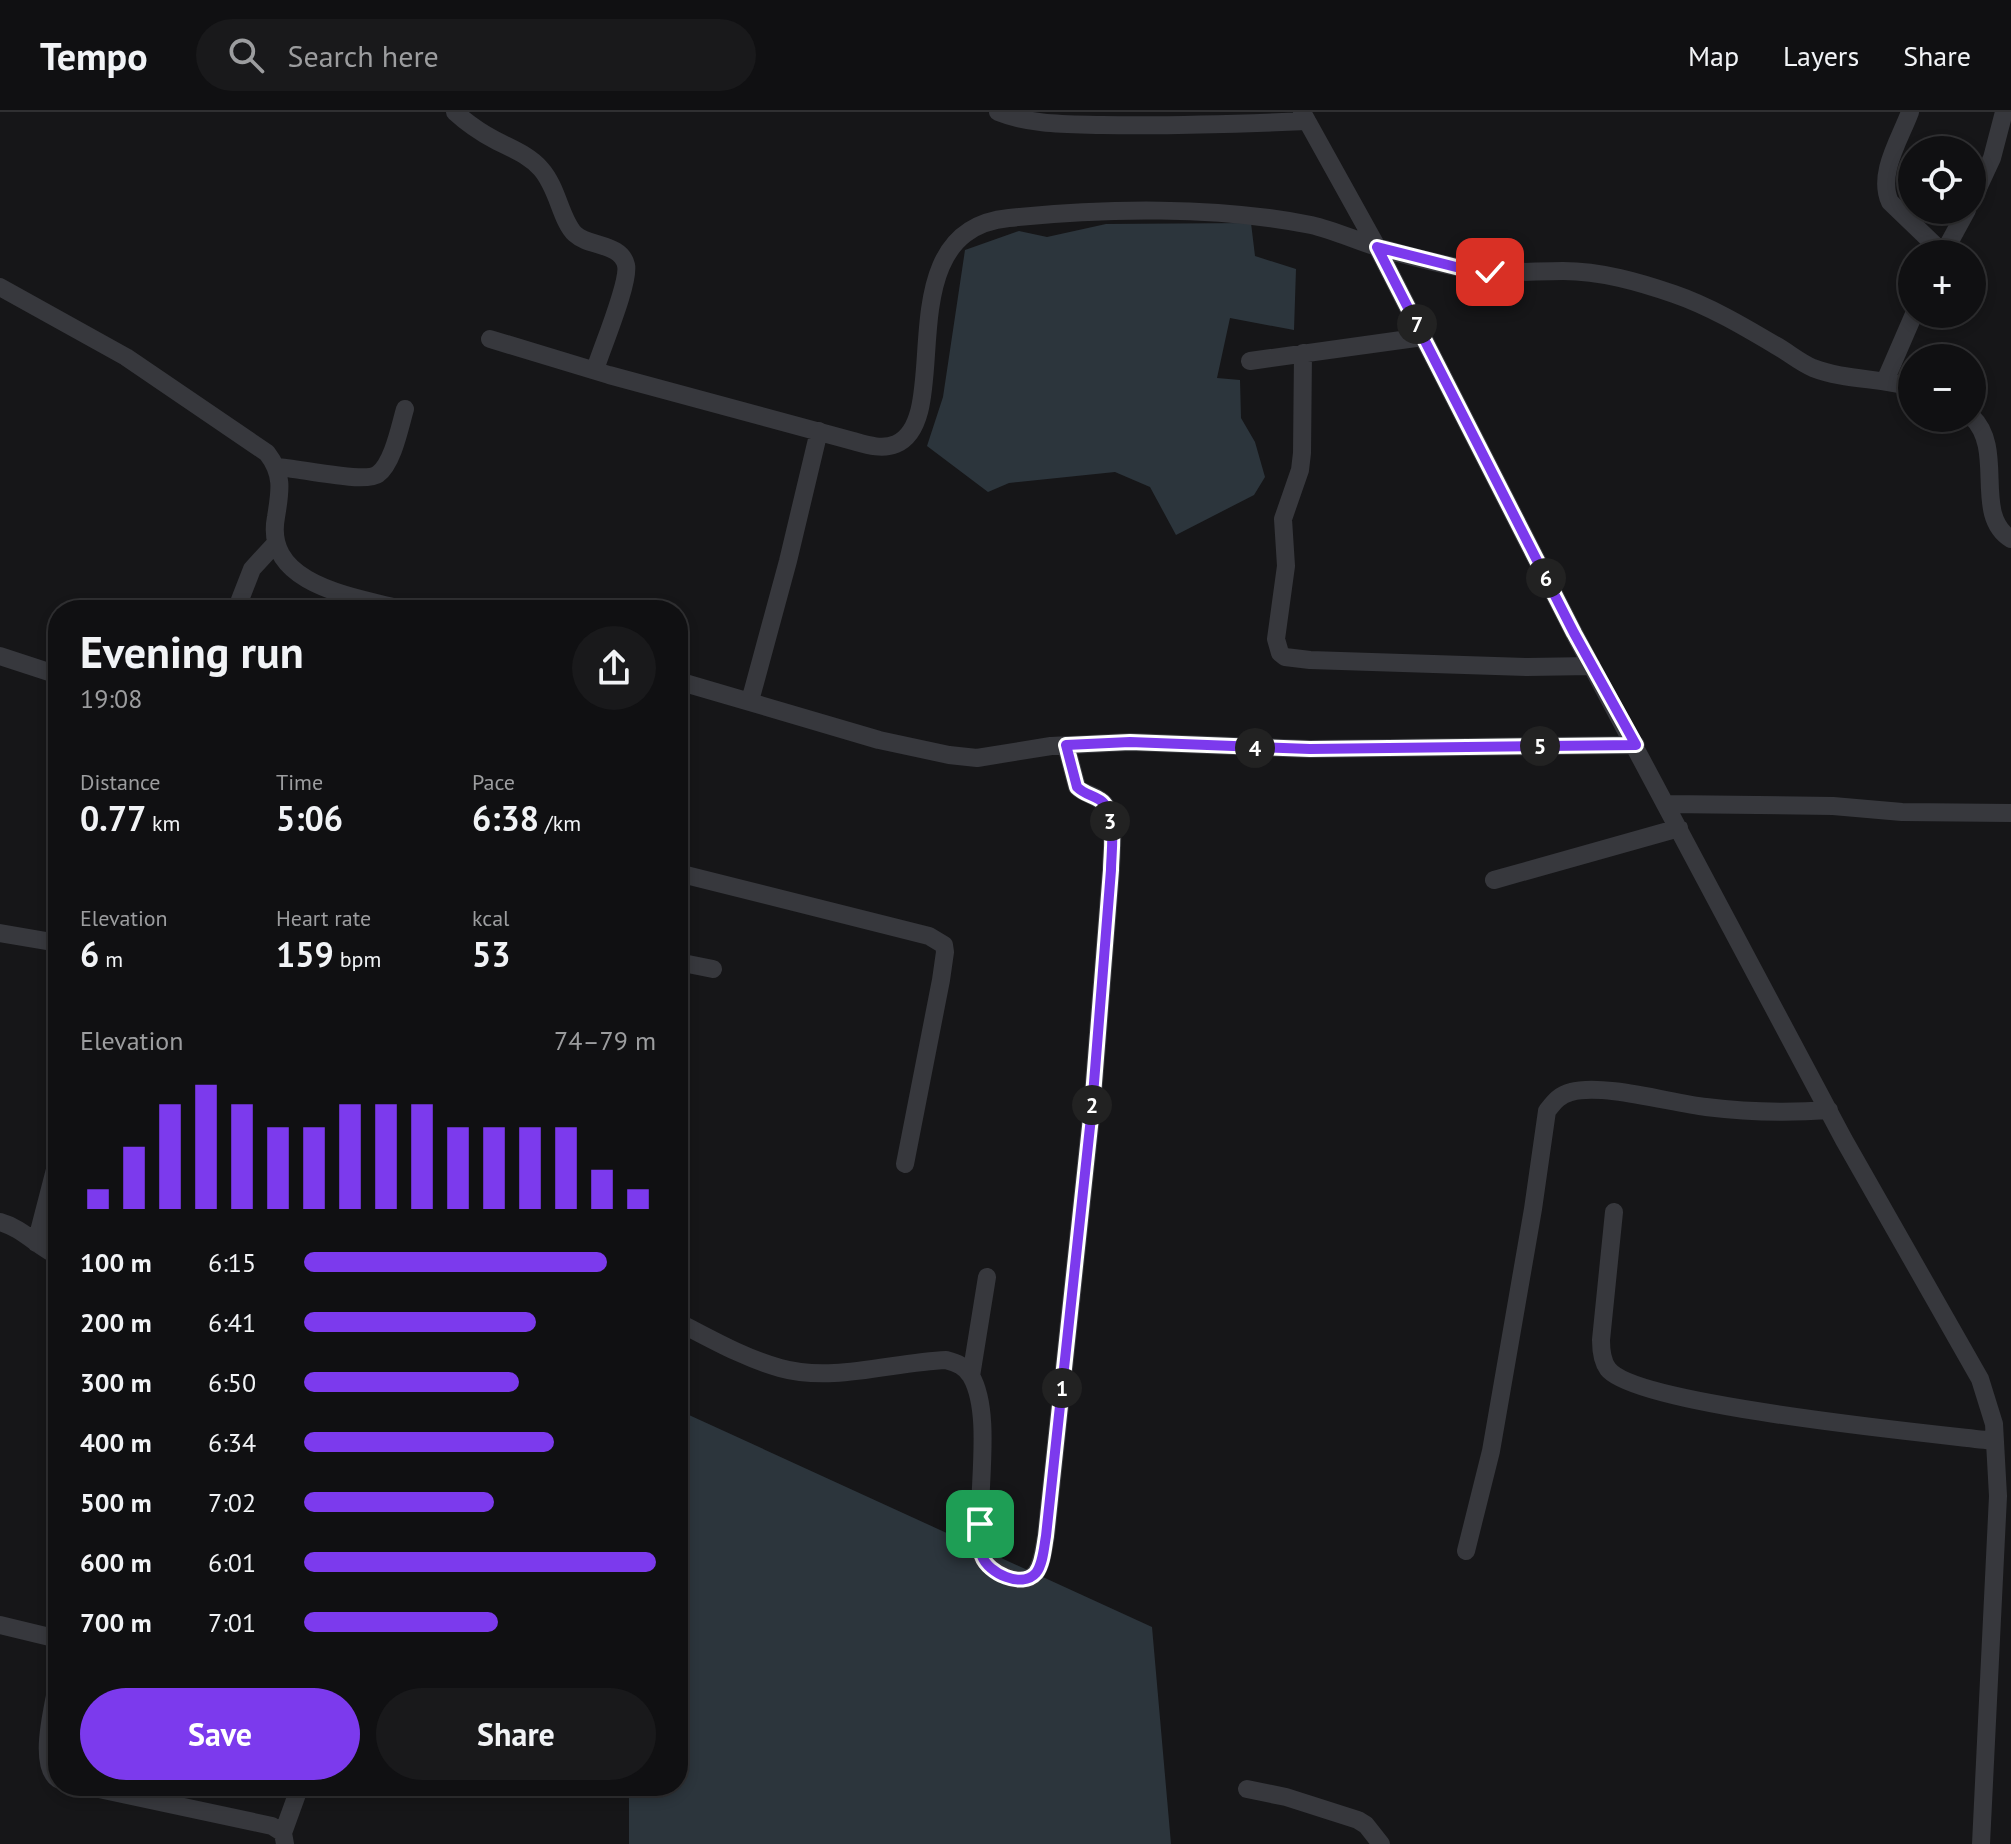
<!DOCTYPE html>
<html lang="en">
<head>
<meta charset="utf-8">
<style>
  :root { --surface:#101012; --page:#19191b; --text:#f1f3f6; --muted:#9c9d9f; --line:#303032; --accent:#7c3aed }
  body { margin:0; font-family:"PT Sans",sans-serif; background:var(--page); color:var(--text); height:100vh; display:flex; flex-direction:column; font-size:30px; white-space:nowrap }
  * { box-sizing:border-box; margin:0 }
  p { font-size:26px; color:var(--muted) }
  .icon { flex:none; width:44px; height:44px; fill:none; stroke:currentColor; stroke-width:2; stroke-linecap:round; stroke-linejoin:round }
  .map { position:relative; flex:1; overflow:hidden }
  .panel { position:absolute; left:48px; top:488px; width:640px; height:1196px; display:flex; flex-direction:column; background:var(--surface); border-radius:32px; box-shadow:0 4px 12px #0003,0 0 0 2px var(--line) }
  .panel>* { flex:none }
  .fabs { position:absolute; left:1898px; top:24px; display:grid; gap:16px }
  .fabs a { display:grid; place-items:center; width:88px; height:88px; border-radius:50%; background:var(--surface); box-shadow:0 4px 12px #0003,0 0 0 2px var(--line); font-size:40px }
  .pin { position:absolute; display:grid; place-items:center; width:68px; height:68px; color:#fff; margin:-34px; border-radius:16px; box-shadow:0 4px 12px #0006 }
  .km { position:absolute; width:40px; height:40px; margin:-20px; border-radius:50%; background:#222; color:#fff; font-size:22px; line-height:40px; text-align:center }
  .round { display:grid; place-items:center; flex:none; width:84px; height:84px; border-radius:42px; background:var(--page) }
  .headline { display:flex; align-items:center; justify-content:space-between; height:136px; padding:0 32px }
  h1 { font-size:44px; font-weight:700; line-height:60px }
  .figures { display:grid; grid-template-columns:repeat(3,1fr); gap:12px; height:136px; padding:8px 32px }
  .figures div { display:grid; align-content:center }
  .figures b { font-size:34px; font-weight:700 }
  .figures small { font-size:22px; font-weight:400 }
  .figures p { font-size:22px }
  .chart { height:224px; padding:16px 32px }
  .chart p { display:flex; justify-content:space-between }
  .chart svg { width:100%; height:144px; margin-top:8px; stroke:var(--accent); stroke-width:6 }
  .button { display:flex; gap:16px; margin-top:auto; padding:16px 32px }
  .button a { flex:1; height:92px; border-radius:48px; background:var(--accent); color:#fff; font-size:32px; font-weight:700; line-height:92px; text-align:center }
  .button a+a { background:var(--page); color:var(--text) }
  ul { padding:0 32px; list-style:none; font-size:26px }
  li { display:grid; grid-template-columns:128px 96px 1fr; align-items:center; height:60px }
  li i { height:20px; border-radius:10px; background:var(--accent) }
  header { display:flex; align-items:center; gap:48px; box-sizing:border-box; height:112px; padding:0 40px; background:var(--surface); border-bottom:2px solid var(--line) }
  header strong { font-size:38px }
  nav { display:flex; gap:44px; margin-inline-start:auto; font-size:28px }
  .search { width:560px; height:72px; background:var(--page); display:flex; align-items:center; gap:20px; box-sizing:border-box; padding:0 28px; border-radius:44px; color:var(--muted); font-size:30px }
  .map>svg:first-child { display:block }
</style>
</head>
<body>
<header>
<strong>Tempo</strong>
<div class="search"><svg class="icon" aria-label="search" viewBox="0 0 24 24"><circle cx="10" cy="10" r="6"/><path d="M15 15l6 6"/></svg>Search here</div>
<nav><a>Map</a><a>Layers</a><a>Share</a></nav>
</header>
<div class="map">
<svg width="2011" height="1732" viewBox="0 0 2011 1732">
  <rect width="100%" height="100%" fill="#161618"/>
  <path fill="#2c353c" d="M1251,111L1255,144L1296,157L1294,218L1230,206L1217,266L1240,268L1241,306L1255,330L1265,365L1254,383L1176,423L1150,375L1115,360L1009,371L988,380L927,334L943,285L965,138L1019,119L1047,125L1106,112Z
    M678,1298L1152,1515L1171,1732H629V1674H678Z"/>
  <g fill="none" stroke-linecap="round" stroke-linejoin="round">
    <path stroke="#37383d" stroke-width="18" d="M455,0C467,11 480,20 495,28C512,37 529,43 541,57C558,76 561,109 575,122C589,135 621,131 626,153C630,170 601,238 595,258
      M998,0C1030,13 1068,12 1102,13C1170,14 1239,12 1307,9
      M1302,0L1377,135L1574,521L1844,1028L1980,1267L1994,1312L1998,1384L1981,1732
      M1910,0C1900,27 1877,62 1890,90L1943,141
      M1972,89L1992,46L2004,0
      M1943,142L1967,98
      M0,175L126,245L267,341C284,363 280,380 276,405C263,474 356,485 405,498
      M490,227L609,263L853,329C867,333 882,338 896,332C957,306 883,118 1009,106C1104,96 1217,94 1311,113C1333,118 1355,128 1377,135C1405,143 1434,151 1463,156C1497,163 1529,159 1563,159C1601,159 1639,170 1674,182C1709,194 1743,214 1775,233C1788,240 1799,250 1813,256C1844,268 1880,266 1912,275
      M1303,241L1302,341L1300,358L1283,407L1286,454L1276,527L1280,541L1285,545L1310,548L1527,555L1592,554
      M1250,249L1423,225
      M1885,269L1914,202
      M1972,305C2006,338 1972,403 2011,427
      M277,355C298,356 365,372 378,362C393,351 400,314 405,297
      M236,498L252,457L275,432
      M0,544L58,563
      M678,569L879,628L949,643L977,646L1051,634L1130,630L1310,637L1636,633
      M750,589L788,449L819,319
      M1667,692L1833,694L1902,700L2011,701
      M678,761L929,824L944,833L945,840L941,868L905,1052
      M1494,768L1679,716
      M0,821L58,831
      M678,850L713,857
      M1614,1100L1601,1228C1601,1237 1602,1249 1608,1257C1636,1294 1936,1322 1995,1329
      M0,1110C22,1116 37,1134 58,1144
      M36,1131L58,1046
      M678,1210C711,1227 744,1246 780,1256C833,1271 893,1250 946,1248C957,1251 965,1254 971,1264C995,1306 973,1395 982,1445C992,1460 1027,1481 1038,1457C1043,1447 1044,1434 1046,1424L1092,996L1111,758C1111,739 1118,700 1100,688C1092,682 1084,682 1077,675L1066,633
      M971,1264L987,1165
      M1466,1439L1491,1339L1533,1097L1547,999C1554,990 1559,983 1571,980C1603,971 1671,991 1706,995C1747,1000 1788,1001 1829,998
      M0,1513L58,1527
      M58,1569C54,1592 37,1653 58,1667
      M85,1674L272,1714L283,1721L285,1732
      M1247,1677L1286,1685L1358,1708L1366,1713L1381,1732
      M283,1721L300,1674"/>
  </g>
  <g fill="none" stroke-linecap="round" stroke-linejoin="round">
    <defs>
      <path id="route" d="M980,1412C980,1422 979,1434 982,1444C988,1461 1022,1477 1036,1461C1043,1452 1044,1435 1046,1424L1092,996L1111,758C1111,739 1118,700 1100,688C1092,683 1084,682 1077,675L1066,633L1130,630L1310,637L1636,633L1574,521L1377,135L1460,156L1490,160"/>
    </defs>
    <use href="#route" stroke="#fff" stroke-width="16"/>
    <use href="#route" stroke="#7c3aed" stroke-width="10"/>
  </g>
</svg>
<div class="fabs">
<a><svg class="icon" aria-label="locate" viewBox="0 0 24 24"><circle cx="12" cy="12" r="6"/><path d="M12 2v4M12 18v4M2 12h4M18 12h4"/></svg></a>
<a>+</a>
<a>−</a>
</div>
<div class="pin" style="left:980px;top:1412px;background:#1e9e55"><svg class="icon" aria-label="arrive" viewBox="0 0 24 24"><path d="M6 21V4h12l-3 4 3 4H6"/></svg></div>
<div class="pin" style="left:1490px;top:160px;background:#d93025"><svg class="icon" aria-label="check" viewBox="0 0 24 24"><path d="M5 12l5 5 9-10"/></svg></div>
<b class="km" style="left:1062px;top:1276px">1</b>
<b class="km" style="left:1092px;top:993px">2</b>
<b class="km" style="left:1110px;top:709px">3</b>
<b class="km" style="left:1255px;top:636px">4</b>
<b class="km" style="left:1540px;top:634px">5</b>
<b class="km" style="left:1546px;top:466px">6</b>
<b class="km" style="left:1417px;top:212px">7</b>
<section class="panel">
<div class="headline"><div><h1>Evening run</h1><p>19:08</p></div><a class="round"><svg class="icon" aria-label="share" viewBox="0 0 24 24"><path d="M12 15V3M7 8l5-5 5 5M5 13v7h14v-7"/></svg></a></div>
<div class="figures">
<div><p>Distance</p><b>0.77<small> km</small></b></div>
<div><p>Time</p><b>5:06</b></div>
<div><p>Pace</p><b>6:38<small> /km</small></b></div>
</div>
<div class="figures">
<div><p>Elevation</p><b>6<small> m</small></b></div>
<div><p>Heart rate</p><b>159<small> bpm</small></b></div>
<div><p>kcal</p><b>53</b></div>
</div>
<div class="chart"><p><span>Elevation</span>74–79 m</p>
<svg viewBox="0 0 160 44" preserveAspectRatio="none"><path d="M5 44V38M15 44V25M25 44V12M35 44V6M45 44V12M55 44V19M65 44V19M75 44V12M85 44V12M95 44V12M105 44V19M115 44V19M125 44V19M135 44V19M145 44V32M155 44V38"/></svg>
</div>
<ul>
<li><b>100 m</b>6:15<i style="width:86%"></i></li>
<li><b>200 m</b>6:41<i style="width:66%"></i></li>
<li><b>300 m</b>6:50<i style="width:61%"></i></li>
<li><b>400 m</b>6:34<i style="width:71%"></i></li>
<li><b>500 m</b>7:02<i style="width:54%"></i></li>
<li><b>600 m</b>6:01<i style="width:100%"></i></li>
<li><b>700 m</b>7:01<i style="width:55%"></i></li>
</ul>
<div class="button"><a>Save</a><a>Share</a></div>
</section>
</div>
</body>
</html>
